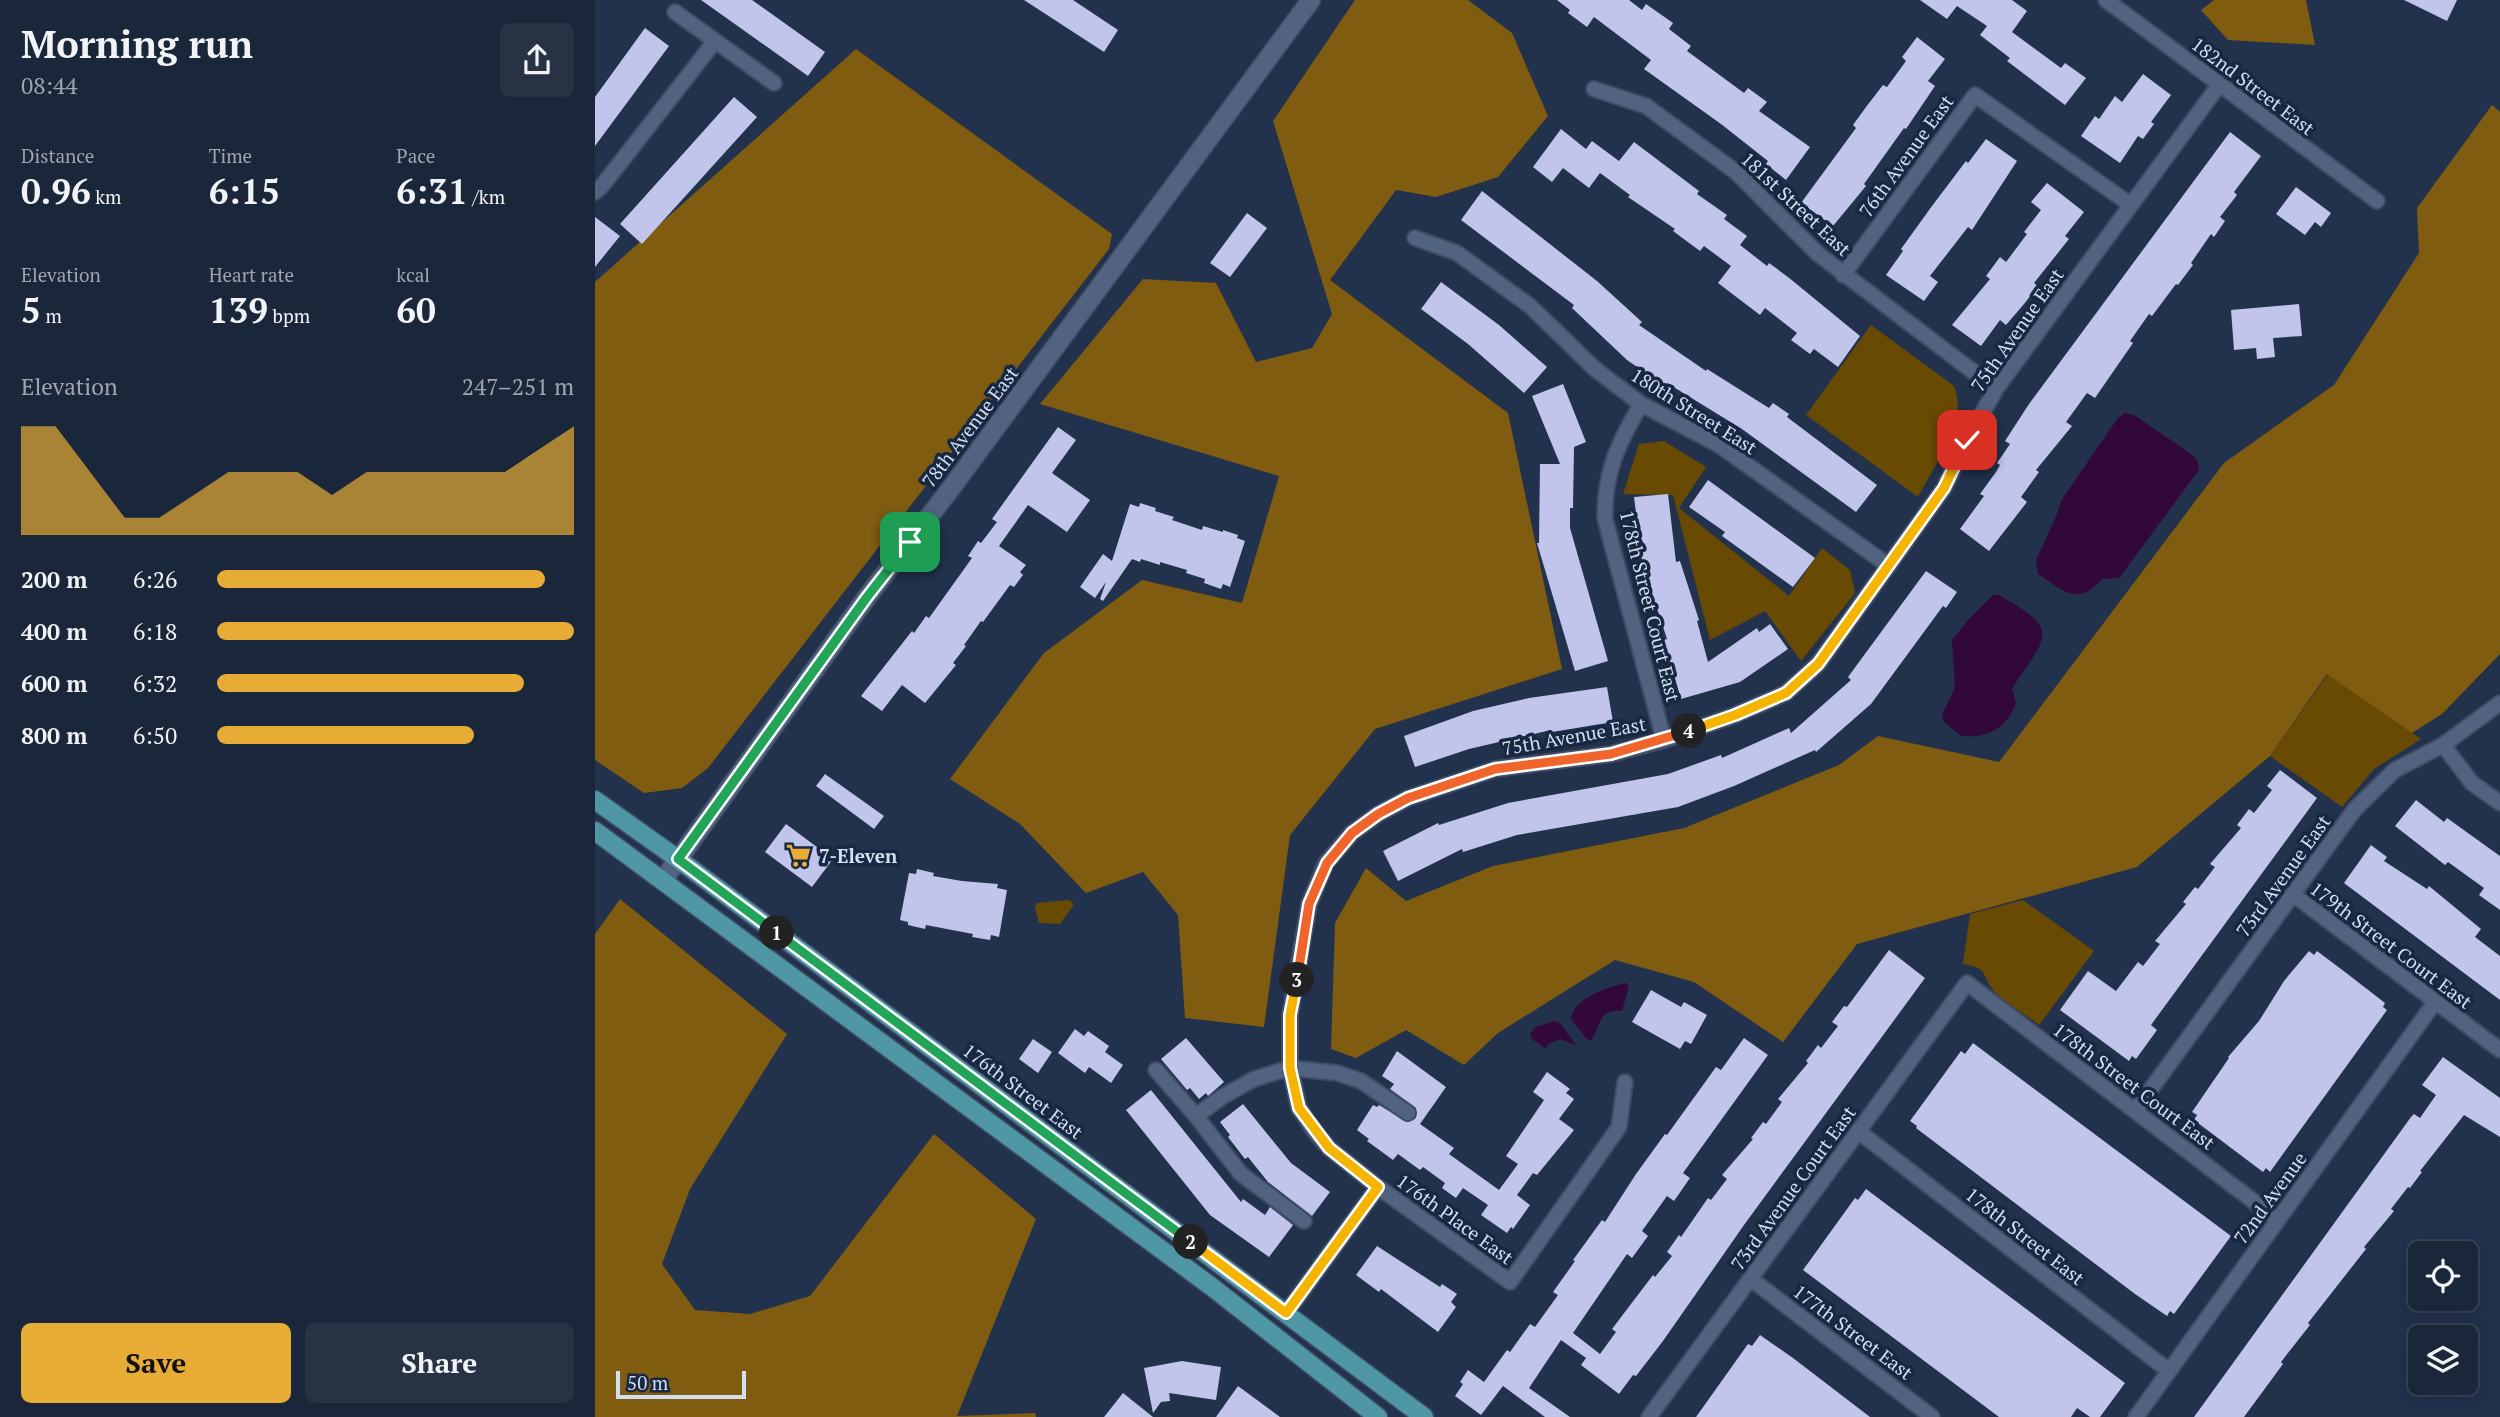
<!DOCTYPE html>
<html lang="en">
<head>
<meta charset="utf-8">
<style>
  :root { --surface:#1a263a; --page:#273245; --text:#f1f3f6; --muted:#9fa5af; --line:#384354; --accent:#e6ac36 }
  body { margin:0; font-family:"PT Serif",serif; background:var(--page); color:var(--text); height:100vh; display:flex; flex-direction:column; font-size:26px; white-space:nowrap }
  * { box-sizing:border-box; margin:0 }
  p { font-size:23px; color:var(--muted) }
  .icon { flex:none; width:38px; height:38px; fill:none; stroke:currentColor; stroke-width:2; stroke-linecap:round; stroke-linejoin:round }
  .map { position:relative; flex:1; overflow:hidden }
  .side { display:flex; flex-direction:column; background:var(--surface); width:595px }
  .side>* { flex:none }
  .buttons { position:absolute; left:1813px; top:1241px; display:grid; gap:14px }
  .buttons a { display:grid; place-items:center; width:70px; height:70px; border-radius:10px; background:var(--surface); box-shadow:0 4px 18px #0003,0 0 0 2px var(--line); font-size:35px }
  .scale { position:absolute; left:21px; bottom:18px; width:130px; box-sizing:border-box; padding-left:7px; border:4px solid #d3def0; border-top:0; font-size:19px; line-height:24px; white-space:nowrap; color:#d3def0; -webkit-text-stroke:5px #182842; paint-order:stroke }
  .pin { position:absolute; display:grid; place-items:center; width:60px; height:60px; color:#fff; margin:-30px; border-radius:14px; box-shadow:0 4px 10px #0006 }
  .km { position:absolute; width:35px; height:35px; margin:-18px; border-radius:50%; background:#222; color:#fff; font-size:19px; line-height:35px; text-align:center }
  .round { display:grid; place-items:center; flex:none; width:74px; height:74px; border-radius:10px; background:var(--page) }
  .head { display:flex; align-items:center; justify-content:space-between; height:119px; padding:0 21px }
  h1 { font-size:38px; font-weight:700; line-height:52px }
  .figures { display:grid; grid-template-columns:repeat(3,1fr); gap:10px; height:119px; padding:7px 21px }
  .figures div { display:grid; align-content:center }
  .figures b { font-size:35px; font-weight:700 }
  .figures small { font-size:19px; font-weight:400 }
  .figures p { font-size:19px }
  .chart { height:196px; padding:14px 21px }
  .chart p { display:flex; justify-content:space-between }
  .chart svg { width:100%; height:126px; margin-top:7px; fill:var(--accent); opacity:.7 }
  .action { display:flex; gap:14px; margin-top:auto; padding:14px 21px }
  .action a { flex:1; height:80px; border-radius:10px; background:var(--accent); color:#111; font-size:28px; font-weight:700; line-height:80px; text-align:center }
  .action a+a { background:var(--page); color:var(--text) }
  ul { padding:0 21px; list-style:none; font-size:23px }
  li { display:grid; grid-template-columns:112px 84px 1fr; align-items:center; height:52px }
  li i { height:18px; border-radius:9px; background:var(--accent) }
  main { display:flex; flex:1; min-height:0 }
  .map>svg:first-child { display:block }
</style>
</head>
<body>
<main>
<section class="side">
<div class="head"><div><h1>Morning run</h1><p>08:44</p></div><a class="round"><svg class="icon" aria-label="share" viewBox="0 0 24 24"><path d="M12 15V3M7 8l5-5 5 5M5 13v7h14v-7"/></svg></a></div>
<div class="figures">
<div><p>Distance</p><b>0.96<small> km</small></b></div>
<div><p>Time</p><b>6:15</b></div>
<div><p>Pace</p><b>6:31<small> /km</small></b></div>
</div>
<div class="figures">
<div><p>Elevation</p><b>5<small> m</small></b></div>
<div><p>Heart rate</p><b>139<small> bpm</small></b></div>
<div><p>kcal</p><b>60</b></div>
</div>
<div class="chart"><p><span>Elevation</span>247–251 m</p>
<svg viewBox="0 0 160 44" preserveAspectRatio="none"><path d="M0 44V6L10 6L20 22L30 38L40 38L50 30L60 22L70 22L80 22L90 30L100 22L110 22L120 22L130 22L140 22L150 14L160 6V44z"/></svg>
</div>
<ul>
<li><b>200 m</b>6:26<i style="width:92%"></i></li>
<li><b>400 m</b>6:18<i style="width:100%"></i></li>
<li><b>600 m</b>6:32<i style="width:86%"></i></li>
<li><b>800 m</b>6:50<i style="width:72%"></i></li>
</ul>
<div class="action"><a>Save</a><a>Share</a></div>
</section>
<div class="map">
<svg width="1905" height="1417" viewBox="0 0 1905 1417">
  <rect width="100%" height="100%" fill="#22324d"/>
  <path fill="#694a03" d="M1276,325L1359,386C1374,420 1339,466 1323,497L1211,415Z
    M1069,441L1111,467L1084,508L1194,596L1227,548L1255,570L1260,593L1206,661L1170,611L1115,640L1078,495L1028,494L1044,444Z
    M1733,674L1826,739L1779,769L1747,807L1675,756Z
    M474,900L478,903V906L465,924L444,923L440,908L442,903Z
    M1428,900L1499,951L1444,1025C1433,1016 1407,1001 1399,991C1386,975 1394,968 1368,964L1375,914Z"/>
  <path fill="#7f5c10" d="M760,0H873L917,33L953,116L903,177L841,197L801,190L735,280L913,413L967,669L780,729L695,835L669,1027L590,1018L583,915L548,872L491,893L425,824L355,779L449,653L547,580L647,603L684,476L445,404L548,279L621,283L661,362L717,348L737,314L678,121Z
    M1619,0H1711L1720,45L1633,40L1606,10Z
    M261,49L517,234L514,249L113,768L87,788L49,793L0,760V282Z
    M1897,105L1905,112V654L1847,714L1817,733L1732,674L1675,756L1542,867L1262,944L1188,1042L1099,982L1020,960L903,1033L869,1065L811,1030L761,1058L736,1049L740,923L771,868L811,901L898,866L1089,828L1244,765L1283,736L1404,762L1629,463L1739,385L1824,253L1822,208Z
    M25,899L192,1034L95,1189L67,1264L100,1310L155,1314L215,1296L339,1134L441,1219L362,1416L440,1413L441,1417H0V934Z"/>
  <path fill="#320739" d="M1530,413L1539,415L1599,456L1603,462L1604,470L1524,578L1507,579C1483,607 1468,591 1443,574L1441,560L1463,512L1466,501L1513,432L1524,417Z
    M1398,595H1404C1462,629 1456,632 1420,684L1417,689L1421,703C1412,728 1392,739 1366,736L1349,722L1347,715L1360,687L1357,640L1375,618Z
    M1031,983L1034,986L1027,1011C1003,1009 1006,1025 996,1041L991,1038L976,1019C978,998 1013,987 1031,983Z
    M959,1021L965,1023L981,1045L965,1039L953,1044L951,1049L937,1039L935,1034L941,1027Z"/>
  <path fill="#c1c4eb" d="M106,0H157L230,52L213,76Z
    M429,0H478L523,30L509,52Z
    M962,0H1034L1047,10L1051,4L1078,23L1074,29L1096,46L1092,51L1149,93L1153,88L1172,102L1164,111L1215,147L1191,180L1171,164L1173,161L1126,124L1049,69L1056,60L999,17L992,27L973,13L975,10Z
    M1325,0H1417L1432,11L1417,32L1466,68L1470,63L1491,78L1470,105L1412,61L1415,58L1385,35L1392,26L1362,6L1352,19Z
    M1809,0H1862L1852,21Z
    M50,28L74,46L0,146V97Z
    M1322,37L1350,59L1333,81L1340,86L1311,129L1309,128L1269,184L1271,186L1238,226L1206,203L1261,128L1258,125L1271,107L1288,85L1292,87L1311,61L1307,57Z
    M1548,74L1576,95L1556,122L1559,124L1548,139L1543,136L1525,163L1486,136L1500,116L1504,119L1520,96L1527,102Z
    M139,97L162,117L47,244L25,224Z
    M966,129L991,149L997,141L1024,161L1039,142L1104,191L1102,194L1132,215L1129,219L1152,236L1145,245L1172,266L1174,263L1193,277L1265,336L1243,367L1219,349L1215,354L1196,340L1202,333L1170,308L1165,315L1123,283L1136,266L1109,246L1105,251L1078,231L1080,229L1033,197L1035,195L1005,173L994,188L968,168L957,182L938,167Z
    M1635,132L1666,156L1639,192L1642,195L1625,217L1630,221L1619,237L1616,234L1596,263L1598,265L1583,285L1581,284L1557,316L1554,314L1535,341L1538,343L1500,398L1492,393L1471,422L1477,426L1441,470L1444,472L1426,497L1432,502L1394,551L1365,529L1389,496L1385,494L1401,472L1405,465L1402,463L1415,444L1410,441L1434,404Z
    M1391,139L1422,161L1377,230L1373,227L1335,276L1343,282L1329,301L1291,275L1308,251L1306,249L1337,206L1371,161L1373,163Z
    M1452,183L1489,212L1470,236L1474,239L1439,283L1443,286L1429,304L1411,325L1405,320L1386,346L1357,325L1395,279L1391,276L1405,257L1411,262L1432,234L1429,232L1446,210L1436,202Z
    M1701,187L1736,213L1726,227L1720,222L1710,235L1681,214Z
    M887,191L1002,281L1047,322L1044,325L1111,371L1112,369L1174,408L1178,403L1194,414L1192,417L1282,485L1261,512L1147,429L1072,383L1070,386L1032,360L977,308L979,305L866,220Z
    M652,213L672,228L635,277L615,263Z
    M0,217L25,236L0,267Z
    M846,282L904,325L952,367L929,393L873,344L826,309Z
    M1704,304L1707,336L1678,338L1680,357L1662,359L1661,348L1639,350L1636,310Z
    M968,384L991,442L979,447L978,508H975V528L1013,661L980,671L942,543H944L945,464H965L937,396Z
    M463,427L481,440L457,473L495,500L472,532L433,505L404,546L431,565L425,572L428,575L419,587L415,585L388,622L386,621L369,645L371,646L358,663L361,665L330,703L307,685L287,711L266,696L317,631L319,633L331,616L334,618L377,558L373,556L383,541L386,543L402,522L397,519Z
    M1113,480L1220,558L1198,587L1127,536L1130,532L1094,507Z
    M1073,494L1081,562L1085,561L1104,620L1102,621L1113,662L1162,628L1164,632L1175,624L1193,649L1145,682L1086,699L1069,640L1072,639L1047,562L1039,497Z
    M545,503L561,508L560,511L579,517L577,520L607,530L608,526L628,532V530L643,535L642,538L650,541L635,587L628,584L626,589L609,583L610,579L591,573L592,570L565,562V565L546,559L545,562L537,559L508,601L505,599L511,582L500,598L485,587L508,554L517,561L535,504L544,507Z
    M1331,571L1362,592L1351,608L1348,606L1276,704L1221,752L1220,750L1139,786L1083,807L922,835L868,852L867,849L803,881L788,851L843,823L844,825L913,803L1073,774L1126,755L1127,758L1194,728L1196,733L1256,680L1253,677Z
    M1012,687L1018,722L957,732L956,730L874,749L820,767L809,736L878,711L934,698Z
    M1685,770L1722,798L1556,1025L1562,1030L1541,1059L1537,1056L1534,1061L1465,1010L1493,971L1521,991L1543,962L1548,966L1565,944L1560,941L1591,904L1588,902L1600,887L1603,889L1620,867L1615,864L1646,828L1642,825L1654,809L1659,813L1677,790L1672,786Z
    M230,774L289,816L279,829L221,786Z
    M1821,800L1849,822L1852,818L1905,856V910L1884,895L1889,888L1853,862L1850,865L1800,826Z
    M191,824L238,859L217,887L170,852Z
    M1776,845L1792,857L1789,861L1832,889L1834,886L1886,929L1880,937L1905,956V1000L1749,883Z
    M322,869L339,873L338,876L367,881L403,884L402,888L412,890L404,937L396,935L395,940L377,937L378,934L331,925L330,929L313,925V922L305,920L314,873L321,874Z
    M1294,950L1330,978L1149,1225L1068,1341L1041,1376L1038,1375L1024,1394L986,1365L991,1358L966,1340L934,1388L975,1417H950L908,1386L886,1415L860,1396L868,1384L865,1382L873,1370L889,1382L912,1350L915,1352L935,1324L940,1327L963,1295L958,1292L980,1261L978,1260L1007,1220L1010,1222L1041,1174L1070,1134L1072,1135L1121,1067L1126,1070L1149,1038L1173,1055L1088,1173L1095,1178L1079,1201L1072,1196L1047,1231L1053,1236L1037,1258L1032,1254L978,1333L1005,1354L1021,1332L1017,1329L1058,1275L1060,1277L1077,1256L1072,1252L1084,1235L1086,1237L1113,1198L1116,1200L1132,1179L1127,1175L1158,1139L1156,1138L1168,1122L1171,1124L1187,1102L1183,1099L1213,1063L1211,1061L1223,1045L1226,1048L1243,1026L1237,1022L1249,1006L1252,1007Z
    M1714,951L1719,955L1722,951L1750,972L1790,1003L1788,1007L1792,1010L1675,1172L1671,1168L1668,1172L1599,1120L1602,1115L1597,1112L1634,1058L1633,1057L1664,1021L1689,981Z
    M1056,990L1086,1007L1089,1002L1112,1015L1096,1044L1090,1041L1085,1049L1037,1022Z
    M480,1029L489,1036L493,1031L514,1046L510,1052L528,1065L516,1083L494,1067L490,1073L463,1053Z
    M591,1038L629,1082L613,1096L611,1093L604,1099L595,1088L592,1090L566,1059Z
    M438,1039L457,1052L443,1073L424,1059Z
    M1378,1043L1636,1236L1579,1314L1575,1311L1572,1316L1540,1294L1321,1128L1322,1126L1315,1121L1366,1051L1370,1054Z
    M802,1051L851,1087L825,1124L859,1148L854,1154L904,1190L923,1164L911,1156L949,1100L938,1092L952,1072L975,1089L971,1093L979,1099L964,1119L979,1130L942,1175L938,1173L922,1195L935,1205L918,1229L916,1227L912,1233L886,1215L893,1205L868,1188L861,1198L847,1188L850,1183L828,1167L825,1170L803,1154L798,1160L772,1141L774,1139L762,1130L778,1105L782,1107L784,1105L812,1122L821,1118V1108L795,1089L799,1084L787,1076Z
    M1848,1057L1905,1098V1137L1869,1115L1825,1171L1827,1172L1815,1188L1813,1187L1796,1209L1799,1211L1769,1247L1771,1249L1713,1323L1715,1325L1686,1362L1688,1364L1649,1417H1599L1816,1117L1819,1114L1825,1118L1841,1095L1827,1085Z
    M556,1090L646,1202L648,1199L670,1215L675,1207L698,1225L674,1257L615,1215L531,1110Z
    M648,1104L696,1163L735,1192L717,1216L673,1182L653,1157L650,1159L633,1137L635,1135L625,1122Z
    M1271,1189L1530,1383L1505,1417H1495L1482,1408L1476,1417H1404L1208,1270L1260,1198L1263,1200Z
    M782,1246L845,1287L847,1284L862,1294L856,1302L861,1307L843,1332L786,1289L784,1292L761,1275Z
    M1165,1335L1198,1358L1275,1417H1101L1153,1344L1157,1346Z
    M587,1361L626,1367L621,1400L574,1393L575,1401L566,1402L558,1413L549,1368Z
    M643,1386L685,1417H621Z
    M528,1393L558,1417H509Z"/>
  <g fill="none" stroke-linecap="round" stroke-linejoin="round">
    <defs>
      <path id="minor" d="M1511,0L1782,201
        M80,12L179,83
        M999,89L1051,106L1141,172L1223,254L1401,389
        M0,192L7,186L120,41
        M820,238L862,253L935,306L1000,369L1046,404L1124,445L1294,566
        M1248,275L1380,95L1536,205
        M1046,404C1023,444 1009,472 1010,519L1069,740
        M1848,745L1877,783L1905,803
        M1699,895L1905,1050
        M561,1070L601,1116L646,1174L709,1221
        M1030,1082L1024,1127L915,1282L783,1187L734,1148L720,1132L704,1108L695,1068V1015L714,904L731,863L757,833L783,814L813,798L900,769L1016,754L1069,740L1140,715L1191,693L1223,664L1349,488L1372,440L1401,389L1624,85
        M1540,1111L1760,809L1800,770L1848,745L1905,703
        M601,1116L627,1097L659,1079L695,1068L742,1073L766,1081L813,1113
        M1263,1131L1574,1371
        M1156,1279L1337,1417
        M691,1313L783,1187
        M1054,1417L1372,983L1683,1220
        M1541,1417L1840,1002"/>
      <path id="tertiary" d="M69,879L272,597L357,487L716,0"/>
      <path id="primary" d="M0,800L83,859L829,1417
        M0,831L617,1287L783,1417"/>
    </defs>
    <use href="#minor" stroke="#3f4c63" stroke-width="18"/>
    <use href="#tertiary" stroke="#3f4c63" stroke-width="21"/>
    <use href="#primary" stroke="#3f4c63" stroke-width="21"/>
    <use href="#minor" stroke="#516381" stroke-width="14"/>
    <use href="#tertiary" stroke="#516381" stroke-width="18"/>
    <use href="#primary" stroke="#5097a6" stroke-width="18"/>
  </g>
  <g fill="none" stroke-linecap="round" stroke-linejoin="round">
    <defs>
      <path id="split-1" d="M182,933L83,859L272,597L315,542"/>
      <path id="split-2" d="M182,933L596,1242"/>
      <path id="split-3" d="M596,1242L691,1313L783,1187L734,1148L704,1108L695,1068V1015L702,980"/>
      <path id="split-4" d="M702,980L714,904L732,863L757,833L783,814L813,798L900,769L1016,754L1094,731"/>
      <path id="split-5" d="M1094,731L1140,715L1191,693L1223,664L1349,488L1372,440"/>
    </defs>
    <use href="#split-1" stroke="#fff" stroke-width="14"/>
    <use href="#split-2" stroke="#fff" stroke-width="14"/>
    <use href="#split-3" stroke="#fff" stroke-width="14"/>
    <use href="#split-4" stroke="#fff" stroke-width="14"/>
    <use href="#split-5" stroke="#fff" stroke-width="14"/>
    <use href="#split-1" stroke="#22a559" stroke-width="9"/>
    <use href="#split-2" stroke="#22a559" stroke-width="9"/>
    <use href="#split-3" stroke="#f5b400" stroke-width="9"/>
    <use href="#split-4" stroke="#f0652b" stroke-width="9"/>
    <use href="#split-5" stroke="#f5b400" stroke-width="9"/>
  </g>
  <defs>
    <symbol id="supermarket-bare" viewBox="-9 -9 18 18"><path d="M-6-5.5h2.5l.6 2H6L4.5 2H-2.5L-4.4-4H-6ZM-1.5 3.2a1.3 1.3 0 1 0 .1 0ZM3 3.2a1.3 1.3 0 1 0 .1 0Z" fill="#e6ac36" stroke="#182842" stroke-width="2.5" paint-order="stroke"/></symbol>
  </defs>
  <g fill-rule="evenodd">
    <use href="#supermarket-bare" x="186" y="838" width="35" height="35"/>
  </g>
  <g text-anchor="middle" stroke-width="7" stroke-linejoin="round" paint-order="stroke">
    <g font-size="19" fill="#d3def0" stroke="#182842">
      <text transform="translate(1658 86) rotate(37)" y="7">182nd Street East</text>
      <text transform="translate(1311 156) rotate(-54)" y="7">76th Avenue East</text>
      <text transform="translate(1201 204) rotate(43)" y="7">181st Street East</text>
      <text transform="translate(1422 330) rotate(-55)" y="7">75th Avenue East</text>
      <text transform="translate(1099 411) rotate(32)" y="7">180th Street East</text>
      <text transform="translate(375 427) rotate(-53)" y="7">78th Avenue East</text>
      <text transform="translate(1055 606) rotate(76)" y="7">178th Street Court East</text>
      <text transform="translate(979 736) rotate(-10)" y="7">75th Avenue East</text>
      <text transform="translate(1688 876) rotate(-54)" y="7">73rd Avenue East</text>
      <text transform="translate(1796 945) rotate(37)" y="7">179th Street Court East</text>
      <text transform="translate(1539 1086) rotate(37)" y="7">178th Street Court East</text>
      <text transform="translate(428 1091) rotate(37)" y="7">176th Street East</text>
      <text transform="translate(1198 1188) rotate(-54)" y="7">73rd Avenue Court East</text>
      <text transform="translate(1675 1198) rotate(-54)" y="7">72nd Avenue</text>
      <text transform="translate(860 1219) rotate(36)" y="7">176th Place East</text>
      <text transform="translate(1430 1236) rotate(38)" y="7">178th Street East</text>
      <text transform="translate(1258 1332) rotate(37)" y="7">177th Street East</text>
    </g>
    <g font-size="19" font-weight="bold" fill="#d3def0" stroke="#182842" text-anchor="start">
      <text x="224" y="863">7-Eleven</text>
    </g>
  </g>
</svg>
<div class="buttons">
<a><svg class="icon" aria-label="locate" viewBox="0 0 24 24"><circle cx="12" cy="12" r="6"/><path d="M12 2v4M12 18v4M2 12h4M18 12h4"/></svg></a>
<a><svg class="icon" aria-label="layers" viewBox="0 0 24 24"><path d="M12 4l9 5-9 5-9-5zM3 14l9 5 9-5"/></svg></a>
</div>
<div class="scale">50 m</div>
<div class="pin" style="left:315px;top:542px;background:#1e9e55"><svg class="icon" aria-label="arrive" viewBox="0 0 24 24"><path d="M6 21V4h12l-3 4 3 4H6"/></svg></div>
<div class="pin" style="left:1372px;top:440px;background:#d93025"><svg class="icon" aria-label="check" viewBox="0 0 24 24"><path d="M5 12l5 5 9-10"/></svg></div>
<b class="km" style="left:182px;top:933px">1</b>
<b class="km" style="left:596px;top:1242px">2</b>
<b class="km" style="left:702px;top:980px">3</b>
<b class="km" style="left:1094px;top:731px">4</b>
</div>
</main>
</body>
</html>
